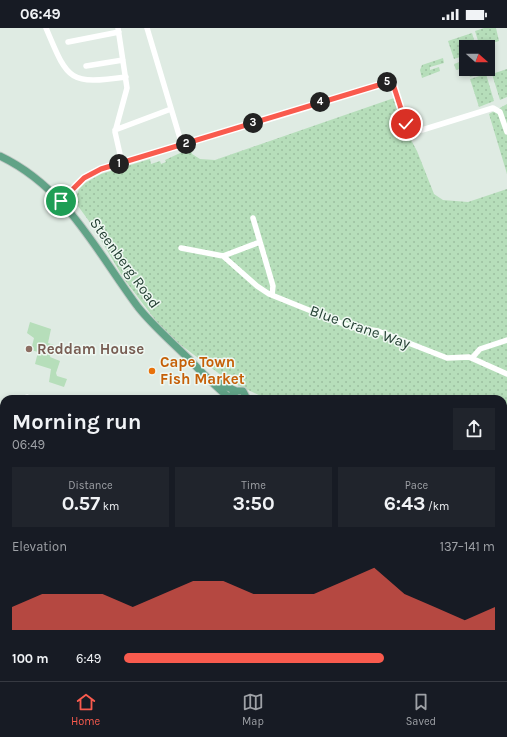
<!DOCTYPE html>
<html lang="en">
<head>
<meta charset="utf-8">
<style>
  :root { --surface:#171b24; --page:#20242c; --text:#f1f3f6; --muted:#9ea1a6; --line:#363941; --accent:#f95b4e }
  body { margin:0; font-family:Karla,sans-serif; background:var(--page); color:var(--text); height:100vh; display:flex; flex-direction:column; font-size:15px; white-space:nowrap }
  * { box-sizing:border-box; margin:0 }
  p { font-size:13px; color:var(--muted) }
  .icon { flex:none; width:22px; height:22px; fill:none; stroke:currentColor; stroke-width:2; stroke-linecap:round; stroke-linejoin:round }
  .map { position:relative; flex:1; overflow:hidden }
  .details { position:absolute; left:0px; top:367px; width:507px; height:286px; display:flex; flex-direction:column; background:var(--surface); border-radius:12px 12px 0 0; box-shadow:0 2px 6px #0003 }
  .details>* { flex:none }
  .needle { width:26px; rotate:111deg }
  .buttons { position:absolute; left:459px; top:12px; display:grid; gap:8px }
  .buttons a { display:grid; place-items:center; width:36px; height:36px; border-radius:0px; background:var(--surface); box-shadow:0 2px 6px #0003; font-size:20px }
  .pin { position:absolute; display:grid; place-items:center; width:34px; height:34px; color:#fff; margin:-17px; border:2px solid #fff; border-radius:50%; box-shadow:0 1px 4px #0007 }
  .km { position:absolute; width:20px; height:20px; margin:-10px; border-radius:50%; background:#222; color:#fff; font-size:11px; line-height:20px; text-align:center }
  .round { display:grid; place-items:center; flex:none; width:42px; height:42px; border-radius:0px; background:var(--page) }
  .overview { display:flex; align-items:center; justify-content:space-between; height:68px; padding:0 12px }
  h1 { font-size:22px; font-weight:700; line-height:30px }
  .metrics { display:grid; grid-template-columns:repeat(3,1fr); gap:6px; height:68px; padding:4px 12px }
  .metrics div { display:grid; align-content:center; border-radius:0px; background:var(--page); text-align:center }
  .metrics b { font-size:20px; font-weight:700 }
  .metrics small { font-size:11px; font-weight:400 }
  .metrics p { font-size:11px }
  .chart { height:112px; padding:8px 12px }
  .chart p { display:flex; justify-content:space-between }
  .chart svg { width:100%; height:72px; margin-top:4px; fill:var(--accent); opacity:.7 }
  ul { padding:0 12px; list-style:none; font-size:13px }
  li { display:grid; grid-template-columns:64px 48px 1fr; align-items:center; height:30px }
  li i { height:10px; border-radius:5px; background:var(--accent) }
  .status { display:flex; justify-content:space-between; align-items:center; height:28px; padding:0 20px; background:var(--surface); direction:ltr }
  .status svg { height:11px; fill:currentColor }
  .dock { display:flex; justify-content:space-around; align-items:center; height:56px; border-top:1px solid var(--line); background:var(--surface); font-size:11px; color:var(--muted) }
  .dock a { display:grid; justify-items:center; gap:2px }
  .dock .active { color:var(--accent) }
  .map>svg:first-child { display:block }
</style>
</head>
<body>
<div class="status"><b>06:49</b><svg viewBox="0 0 49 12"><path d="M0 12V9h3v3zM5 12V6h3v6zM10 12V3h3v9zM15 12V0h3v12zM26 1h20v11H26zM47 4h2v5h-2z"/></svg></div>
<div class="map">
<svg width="507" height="653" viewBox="0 0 507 653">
  <defs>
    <pattern id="grass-dots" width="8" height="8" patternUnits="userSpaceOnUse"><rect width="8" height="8" fill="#b6deba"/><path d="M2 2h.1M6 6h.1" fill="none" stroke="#9cbfa0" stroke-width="1.8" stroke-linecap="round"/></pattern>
  </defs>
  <rect width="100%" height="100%" fill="#dfebe3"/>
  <path fill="url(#grass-dots)" d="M484,0H496L499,13L480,19L475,3Z
    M472,5L476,19H466V27L454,31L448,13Z
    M443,30L444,35L430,39V42L439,39L440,43L422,50L420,42L422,37Z
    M466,32V41H483L484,45L470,49L467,41L460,43L459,41L456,42L454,36Z
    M507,41V69L500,72L492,46Z
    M486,46L494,73L479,79L470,51Z
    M394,70L402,95L417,123L434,166L443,172L468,174L507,161V473L503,471V371H267L229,353L166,306L124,251L94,200L78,178L77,167L79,161L85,155L101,146L150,131L151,136L160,133L161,136L166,134L165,132L191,120L192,126L200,131L215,132Z
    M507,76V146L489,86Z"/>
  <path fill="#b6deba" d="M30,294L51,301L48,315L54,317L50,329L60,333L56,345L57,348L67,351L64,359L49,354L51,341L35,336L38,324L31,322L34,310L27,305Z"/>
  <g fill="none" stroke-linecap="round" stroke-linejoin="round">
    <defs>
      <path id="major" d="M0,128C67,160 96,223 138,279C153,298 172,314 189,331C202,345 216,359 231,371
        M215,353L236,363
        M233,365L238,363H243L247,371
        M503,477L507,479"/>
    </defs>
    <use href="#major" stroke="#c0c8c5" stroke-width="9"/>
    <path stroke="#fff" stroke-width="5.5" d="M46,0C68,52 68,57 126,49
      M118,0L127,60L115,104L122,135
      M147,0L182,117
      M68,14L119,4
      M86,38L123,32
      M115,102L171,81
      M61,173L84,150L101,141L392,53C398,69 399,103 422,102L493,80L500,84L507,104
      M253,190L273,258L272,267
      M181,220L223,228L260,214
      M223,228L257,258L269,266L351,299L378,303L447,330L469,329L507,346
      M472,330L480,321L507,312
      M21,371L27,369L32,371
      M0,388L4,385
      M0,407L4,412
      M0,445L4,450
      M0,503L4,504
      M503,542H507
      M0,596L4,588
      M179,653L180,649
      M281,653L282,649
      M458,653L459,649"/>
    <use href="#major" stroke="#61a387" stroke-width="7"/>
  </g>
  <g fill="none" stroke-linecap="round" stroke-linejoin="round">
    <defs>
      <path id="route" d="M61,173L84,150L101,141L392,53L406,96"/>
    </defs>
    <use href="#route" stroke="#fff" stroke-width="8"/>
    <use href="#route" stroke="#f95b4e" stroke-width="5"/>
  </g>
  <circle fill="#8d6e63" stroke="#eff8f2" stroke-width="1.5" cx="29" cy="321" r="4"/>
  <circle fill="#e8710a" stroke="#eff8f2" stroke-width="1.5" cx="152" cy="343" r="4"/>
  <g text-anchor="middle" stroke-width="3" stroke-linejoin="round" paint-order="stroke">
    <g font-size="15" fill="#1f3c2f" stroke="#eff8f2">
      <text transform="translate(125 235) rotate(54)" y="5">Steenberg Road</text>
      <text transform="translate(360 299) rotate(19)" y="5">Blue Crane Way</text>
    </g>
    <g font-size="15" font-weight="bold" fill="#785e54" stroke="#eff8f2" text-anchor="start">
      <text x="37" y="326">Reddam House</text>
    </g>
    <g font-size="15" font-weight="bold" fill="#c56008" stroke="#eff8f2" text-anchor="start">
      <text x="160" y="339">Cape Town<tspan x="160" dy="17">Fish Market</tspan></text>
    </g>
  </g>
</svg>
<div class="buttons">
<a><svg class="needle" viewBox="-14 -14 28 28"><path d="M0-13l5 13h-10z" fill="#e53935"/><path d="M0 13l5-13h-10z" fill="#9ea1a6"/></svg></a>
</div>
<div class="pin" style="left:61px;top:173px;background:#1e9e55"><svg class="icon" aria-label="arrive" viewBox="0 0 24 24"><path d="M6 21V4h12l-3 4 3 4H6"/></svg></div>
<div class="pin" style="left:406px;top:96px;background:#d93025"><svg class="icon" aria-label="check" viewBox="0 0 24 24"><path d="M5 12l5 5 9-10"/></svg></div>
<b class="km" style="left:119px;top:136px">1</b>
<b class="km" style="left:186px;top:116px">2</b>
<b class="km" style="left:253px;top:95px">3</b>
<b class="km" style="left:320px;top:74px">4</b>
<b class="km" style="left:387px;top:54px">5</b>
<section class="details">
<div class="overview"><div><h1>Morning run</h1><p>06:49</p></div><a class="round"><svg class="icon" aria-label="share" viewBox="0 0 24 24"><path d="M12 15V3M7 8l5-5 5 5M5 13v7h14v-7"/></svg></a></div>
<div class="metrics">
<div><p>Distance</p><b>0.57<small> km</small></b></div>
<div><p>Time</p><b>3:50</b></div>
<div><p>Pace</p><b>6:43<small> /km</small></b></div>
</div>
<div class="chart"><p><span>Elevation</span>137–141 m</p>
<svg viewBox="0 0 160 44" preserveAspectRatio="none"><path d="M0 44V30L10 22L20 22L30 22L40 30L50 22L60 14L70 14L80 22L90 22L100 22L110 14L120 6L130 22L140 30L150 38L160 30V44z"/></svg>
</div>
<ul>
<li><b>100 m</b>6:49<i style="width:70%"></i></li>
</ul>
</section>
</div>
<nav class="dock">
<a class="active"><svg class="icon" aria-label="home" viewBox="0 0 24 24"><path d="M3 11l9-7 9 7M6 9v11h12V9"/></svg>Home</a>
<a><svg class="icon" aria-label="map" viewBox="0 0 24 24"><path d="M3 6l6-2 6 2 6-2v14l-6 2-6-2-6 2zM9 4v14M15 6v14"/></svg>Map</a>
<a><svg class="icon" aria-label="saved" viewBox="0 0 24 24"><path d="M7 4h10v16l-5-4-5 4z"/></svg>Saved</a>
</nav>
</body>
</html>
